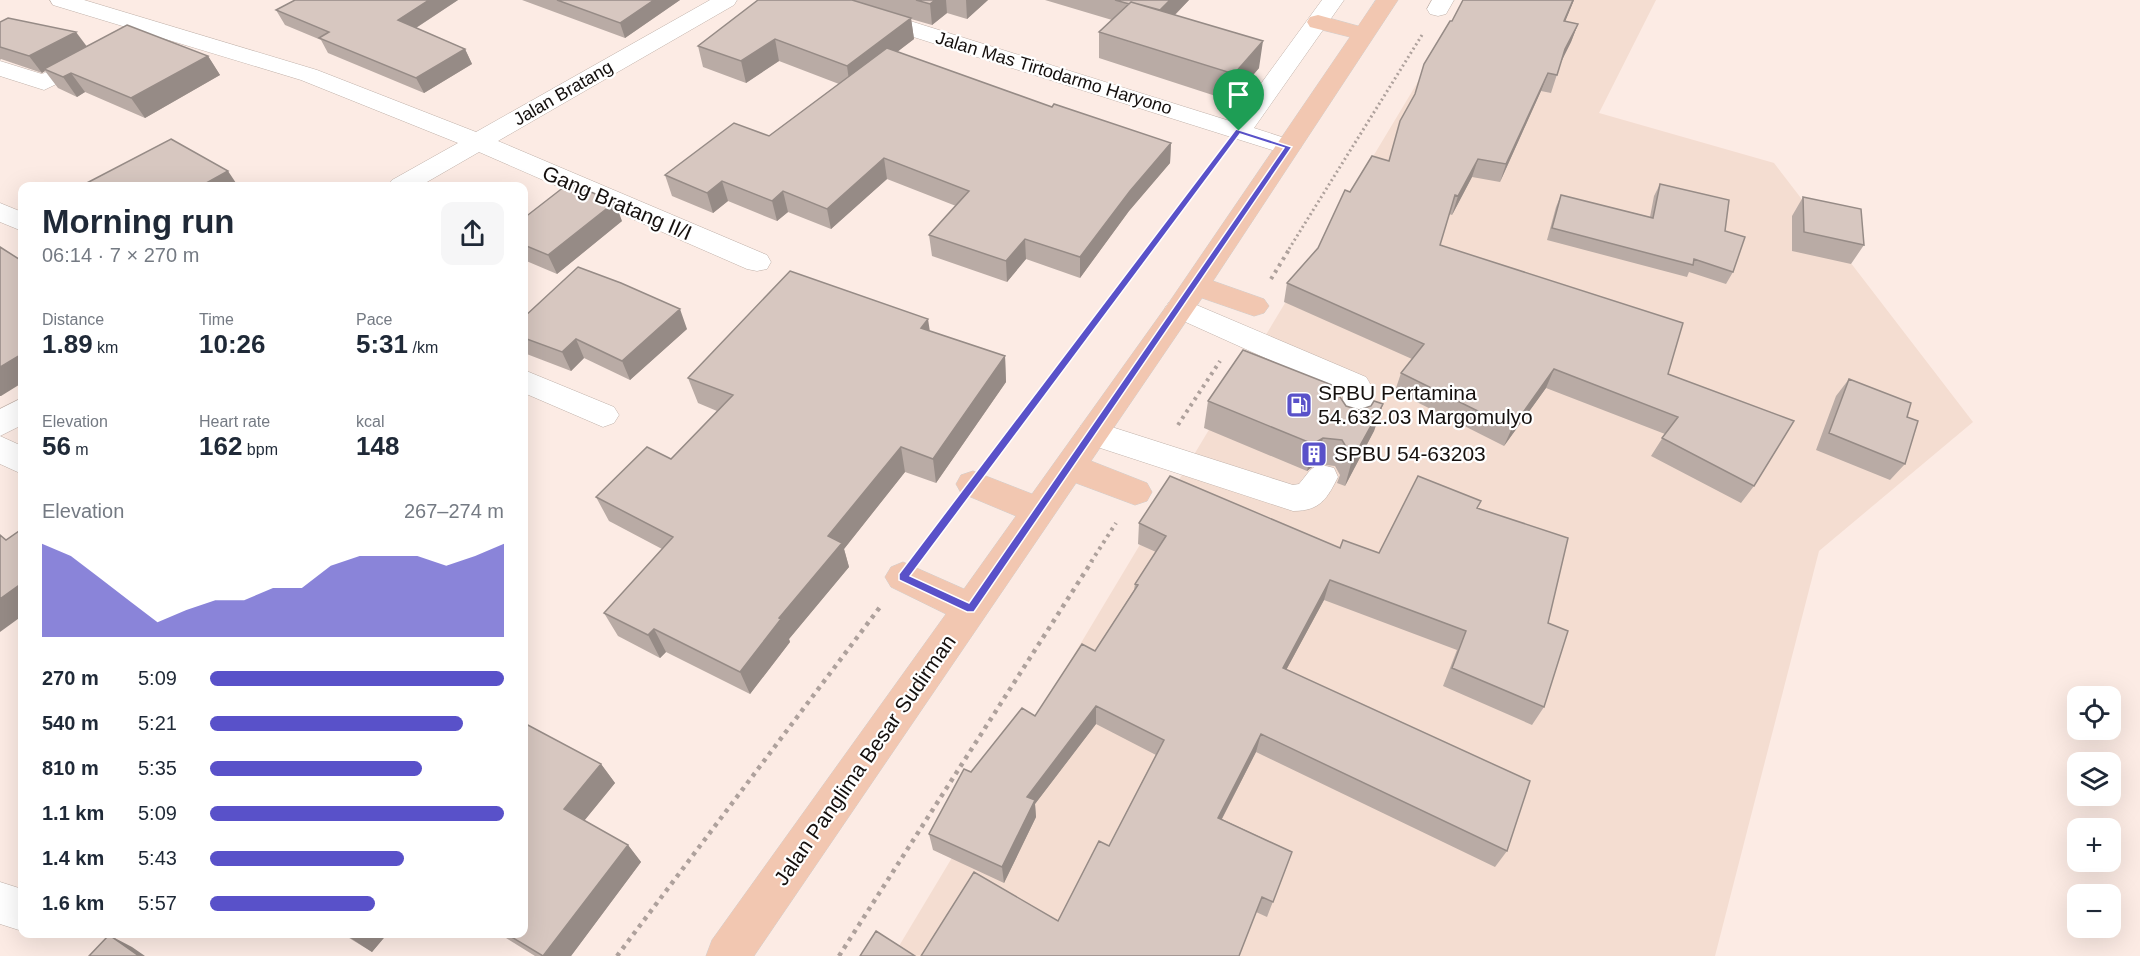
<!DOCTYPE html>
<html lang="en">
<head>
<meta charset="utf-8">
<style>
  :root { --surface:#fff; --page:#f6f6f7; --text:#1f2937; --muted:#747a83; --accent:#5951c9 }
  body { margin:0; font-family:Arial,sans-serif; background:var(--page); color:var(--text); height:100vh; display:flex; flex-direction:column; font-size:22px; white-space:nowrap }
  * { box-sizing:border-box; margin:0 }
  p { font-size:20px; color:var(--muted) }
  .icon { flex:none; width:33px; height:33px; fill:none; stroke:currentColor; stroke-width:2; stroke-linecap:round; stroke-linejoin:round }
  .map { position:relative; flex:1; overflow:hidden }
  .details { position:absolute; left:18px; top:182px; width:510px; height:756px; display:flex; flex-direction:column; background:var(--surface); border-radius:12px; box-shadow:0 6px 24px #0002 }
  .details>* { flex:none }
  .fabs { position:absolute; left:2067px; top:686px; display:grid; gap:12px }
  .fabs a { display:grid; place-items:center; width:54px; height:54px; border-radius:12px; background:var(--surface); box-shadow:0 6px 24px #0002; font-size:30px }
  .pin { position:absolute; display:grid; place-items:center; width:51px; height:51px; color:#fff; margin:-62px -26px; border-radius:50% 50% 50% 0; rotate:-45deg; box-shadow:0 0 6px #0007 }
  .pin .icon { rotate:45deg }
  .round { display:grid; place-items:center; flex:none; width:63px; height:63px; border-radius:12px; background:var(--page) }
  .head { display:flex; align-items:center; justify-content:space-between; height:102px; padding:0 24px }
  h1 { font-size:33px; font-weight:800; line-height:45px }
  .metrics { display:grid; grid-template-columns:repeat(3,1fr); gap:9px; height:102px; padding:6px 24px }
  .metrics div { display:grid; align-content:center }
  .metrics b { font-size:26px; font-weight:800 }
  .metrics small { font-size:16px; font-weight:400 }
  .metrics p { font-size:16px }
  .chart { height:168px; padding:12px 24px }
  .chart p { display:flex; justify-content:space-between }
  .chart svg { width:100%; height:108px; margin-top:6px; fill:var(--accent); opacity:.7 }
  ul { padding:0 24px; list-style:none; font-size:20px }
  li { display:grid; grid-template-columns:96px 72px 1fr; align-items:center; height:45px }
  li i { height:15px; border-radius:8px; background:var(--accent) }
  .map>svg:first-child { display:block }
</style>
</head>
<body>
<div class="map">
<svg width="2140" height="956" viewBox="0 0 2140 956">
  <rect width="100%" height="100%" fill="#fcebe4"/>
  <path fill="#f4ddd1" d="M1467,0H1656L1599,113L1774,163L1973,422L1819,551L1715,956H893Z"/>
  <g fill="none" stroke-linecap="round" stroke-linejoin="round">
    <defs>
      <path id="minor" d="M50,0H84L317,70L476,132L710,0H737L734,5L498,141L767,255L771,262L767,269L757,271L747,269L479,152L420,186H388L392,180L458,143L301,80L53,5Z
        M809,0H843L1233,122L1322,0H1344L1254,128L1297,142L1301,147L1297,152L1288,155L812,5Z
        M1432,0H1454L1446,14L1438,16L1430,14L1427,9Z
        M90,52L98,54L102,59L98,64L44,90L0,76V61L42,74Z
        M0,203L22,212V231L0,222Z
        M1180,298L1366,377C1379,396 1373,411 1362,430L1351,434L1340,430L1335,422L1343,403V393L1170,315L1165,308L1170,301Z
        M524,370L614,407L619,415L614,423L603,427L524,393Z
        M22,398V425L0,436L22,446V474L0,464V409Z
        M1093,421L1293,485L1299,484C1312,469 1312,461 1334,468L1338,477C1327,499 1320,511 1293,511L1082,442L1077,433L1082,424Z
        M0,882L22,889V931L0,924Z"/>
      <path id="major" d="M1376,0H1398L1213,281L1264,299L1269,306L1264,313L1254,316L1202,298L1091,461L1147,483L1152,492L1147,501L1135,505L1076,483L754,956H706L712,940L946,614L891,587L885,577L891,567L903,562L964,589L1016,516L961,493L956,484L961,475L973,471L1032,494L1170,301L1350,37L1310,27L1307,22L1310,17L1318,15L1358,26Z"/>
    </defs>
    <use href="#minor" stroke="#c0b1a9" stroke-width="1"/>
    <use href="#major" stroke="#d0cfcf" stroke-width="1"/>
    <path stroke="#aea19c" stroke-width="3" stroke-dasharray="2 3" stroke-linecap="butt" d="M1150,249L1220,156
      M1289,249L1422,35"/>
    <path stroke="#aea19c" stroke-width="4" stroke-dasharray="3 4.5" stroke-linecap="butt" d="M1271,279L1290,248
      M1178,425L1220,361
      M995,455L1151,248
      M924,548L951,513
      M1091,562L1116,523"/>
    <path stroke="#aea19c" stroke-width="4.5" stroke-dasharray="4 5" stroke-linecap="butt" d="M617,956L880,607
      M839,956L1092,561"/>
    <use href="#minor" fill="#fff" fill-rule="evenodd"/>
    <use href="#major" fill="#f2c7b1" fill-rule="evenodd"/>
  </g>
  <path fill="#b9aba5" d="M295,0H458L416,28L465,49L472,64L424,93L328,53L321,40L285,25L276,10Z
    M522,0H680L625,38Z
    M758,0H988L967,19L947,13L932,25L911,19L914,39L897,52L1052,107L1171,143L1170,163L1129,211L1080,278L1026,259L1007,282L932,256L929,235L956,206L887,179L831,229L788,212L777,221L728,201L713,213L672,196L665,175L769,136L839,84L779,61L746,83L703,67L698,46Z
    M1045,0H1189L1175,15L1259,68L1231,101L1099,58V32L1112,20Z
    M1463,0H1574L1565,21L1578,24L1571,42L1561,62L1551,93L1541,91L1500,182L1472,177L1452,215L1449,214L1440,245L1668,374L1754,486L1741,503L1651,456L1665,434L1546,388L1504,446L1395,391L1401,373L1412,359L1284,302L1287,283L1318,248L1350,192L1389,161L1415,94Z
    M0,22L87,47L208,56L220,75L145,118L85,92L77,97L58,88L45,71L42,73L1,59L0,60Z
    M1660,184L1725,231L1733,272L1726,284L1689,272L1687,277L1547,240L1556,207L1561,195L1650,217L1654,196Z
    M1803,197L1864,245L1851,264L1792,251V216Z
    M524,218L622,221L557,274L524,260Z
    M524,317L687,329L630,380L584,358L571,371L524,353Z
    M930,331L1005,356L1006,382L936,483L905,472L844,549L849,567L789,639L790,642L750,694L666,652L660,658L618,636L604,613L662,549L609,521L596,497L671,459L717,411L698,403L688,378Z
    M1849,379L1907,417L1905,464L1890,480L1816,450L1836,396Z
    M1340,397L1346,406L1359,410L1383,404L1374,431L1345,486L1337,483L1340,475L1335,466L1316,464L1307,471L1204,428L1208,401Z
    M1481,501L1477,508L1548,623L1544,707L1532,725L1443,686L1457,650L1324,600L1286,670L1507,851L1495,867L1256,752L1222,819L1292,852L1267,917L1256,912L1058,921L1109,846L1156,755L1096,724L1035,804L1036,817L1004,883L933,850L929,834L971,772L1035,716L1095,651L1134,590L1135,584L1156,552L1138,544L1139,523L1379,553Z
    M601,764L615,783L584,821L628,845L641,862L571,956H535L498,933H524Z
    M341,933H388L372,952Z"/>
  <path fill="#968b86" d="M429,0H458L405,35L398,20Z
    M654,0H680L625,38L620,23Z
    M935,0H946L947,13L932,25L930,4Z
    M966,0H988L967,19Z
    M1170,0H1189L1156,34L1157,12Z
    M1573,0H1574L1558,39L1564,21Z
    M911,18L914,39L850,88L847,66Z
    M1578,24L1571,42L1558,68L1565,49Z
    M76,32L88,48L44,69L45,71L42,73L29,56Z
    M775,39L779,61L746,83L741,61Z
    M1263,41L1259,68L1231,101L1234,74Z
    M465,49L472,64L424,93L416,78Z
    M208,56L220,75L145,118L131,98Z
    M71,73L85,92L77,97L63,77Z
    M1548,73L1541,91L1500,182L1506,164Z
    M1171,143L1170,163L1129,211L1080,278V257L1130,191Z
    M884,158L887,179L831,229L827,209Z
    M1478,159L1472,177L1452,215L1458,196Z
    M228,171L238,186H201Z
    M722,181L728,201L713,213L707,193Z
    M783,191L788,212L777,221L772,201Z
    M615,202L622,221L557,274L548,255Z
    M1025,239L1026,259L1007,282L1006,261Z
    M680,309L687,329L630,380L622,361Z
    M928,319L932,345L921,328Z
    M576,339L584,358L571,371L562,352Z
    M22,354V383L1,396H0V367Z
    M1005,356L1006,382L936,483L933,459Z
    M1554,369L1546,388L1504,446L1512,428Z
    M1383,404L1374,431L1345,486L1352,460Z
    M1323,438L1316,464L1307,471L1313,444Z
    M901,447L905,472L844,549L849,567L789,639L790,642L750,694L740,672L779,618L828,536Z
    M1330,580L1324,600L1277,687L1283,668Z
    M22,583V616L0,632V599Z
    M654,629L666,652L660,658L648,635Z
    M1096,706V724L1035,804L1036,817L1004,883L1002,867L1027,797Z
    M1261,734L1256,752L1214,834L1218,818Z
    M601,764L615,783L579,827L564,809Z
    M628,845L641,862L571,956H543Z
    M352,933H388L372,952L349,937Z
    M109,935L132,947L145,956H139Z"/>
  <path fill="#d7c7c0" stroke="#968b86" stroke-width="1.5" d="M295,0H429L398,20L465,49L416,78L319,38L329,32L276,10Z
    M557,0H654L620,23Z
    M758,0H852L911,18L847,66L775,39L741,61L698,46Z
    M916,0H935L930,4Z
    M1115,0H1170L1160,10L1131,2L1129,4Z
    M1463,0H1573L1564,21L1578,24L1565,49L1557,75L1548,73L1506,164L1478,159L1458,196L1455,195L1440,245L1683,323L1668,374L1794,421L1754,486L1662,438L1678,417L1554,369L1512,428L1401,373L1424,344L1287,283L1318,248L1345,190L1350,192L1372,156L1389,161L1400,121L1415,94L1424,64L1450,21H1452Z
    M1131,2L1263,41L1234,74L1099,32Z
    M8,18L76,32L29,56L0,47V22Z
    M127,25L208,56L131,98L71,73L63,77L44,69Z
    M887,48L1052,107L1054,104L1171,143L1130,191L1080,257L1025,239L1006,261L929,235L969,191L884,158L827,209L783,191L772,201L722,181L707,193L665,175L734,123L769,136Z
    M171,139L228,171L201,186H81Z
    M569,183L615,202L548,255L524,245V218Z
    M1660,184L1729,200L1725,231L1745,237L1733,272L1694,259L1693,265L1552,228L1561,195L1653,218Z
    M1803,197L1861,209L1864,245L1804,232Z
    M0,247L22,261V354L0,367Z
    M578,267L621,283L680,309L622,361L576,339L562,352L524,338V317Z
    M790,271L928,319L921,328L1005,356L933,459L901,447L828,536L842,543L779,618L781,619L740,672L654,629L648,635L604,613L673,537L596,497L647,447L671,459L733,395L688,378Z
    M1243,350L1342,389L1340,397L1346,406L1359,410L1371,406L1374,401L1383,404L1352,460L1345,457L1348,450L1342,440L1323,438L1313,444L1208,401Z
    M1849,379L1911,403L1907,417L1918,421L1905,464L1829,433Z
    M1170,476L1340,548L1343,540L1379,553L1418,476L1481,501L1477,508L1568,538L1548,623L1568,631L1544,707L1452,668L1466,631L1330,580L1283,668L1530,781L1507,851L1261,734L1218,818L1292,852L1273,902L1262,897L1239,956H921L974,872L1058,921L1099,841L1109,846L1164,740L1096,706L1027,797L1035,800L1002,867L929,834L964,769L971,772L1022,708L1035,716L1082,644L1095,651L1138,585L1135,584L1166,536L1139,523Z
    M22,529V583L0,599V535L6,540Z
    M524,723L601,764L564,809L628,845L543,956L505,933H524Z
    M876,931L915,956H860Z
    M343,933H352L349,937Z
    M109,935L139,956H89Z"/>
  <path fill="#5951c9" stroke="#fff" stroke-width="1.5" fill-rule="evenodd" d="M1236,129L1292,147L974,612H967L899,580V574ZM1240,134L1284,148L969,603L910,576Z"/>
  <defs>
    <symbol id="fuel-square" viewBox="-11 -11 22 22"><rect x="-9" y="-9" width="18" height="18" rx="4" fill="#5951c9" stroke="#fff"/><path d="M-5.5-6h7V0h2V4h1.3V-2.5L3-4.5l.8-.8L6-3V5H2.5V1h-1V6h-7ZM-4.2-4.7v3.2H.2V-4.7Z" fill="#fff"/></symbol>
    <symbol id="building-square" viewBox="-11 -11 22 22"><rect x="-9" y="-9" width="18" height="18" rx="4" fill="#5951c9" stroke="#fff"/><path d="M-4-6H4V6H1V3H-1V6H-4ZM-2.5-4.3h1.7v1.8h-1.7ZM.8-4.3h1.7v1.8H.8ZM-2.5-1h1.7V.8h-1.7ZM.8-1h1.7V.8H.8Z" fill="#fff"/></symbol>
  </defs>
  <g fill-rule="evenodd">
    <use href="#fuel-square" x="1284" y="390" width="30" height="30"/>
    <use href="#building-square" x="1299" y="439" width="30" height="30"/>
  </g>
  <g text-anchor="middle" stroke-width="4.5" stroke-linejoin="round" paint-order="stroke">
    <g font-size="18" fill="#15100e" stroke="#fff">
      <text transform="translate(1054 73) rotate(17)" y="6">Jalan Mas Tirtodarmo Haryono</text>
      <text transform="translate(563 93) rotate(-30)" y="6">Jalan Bratang</text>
    </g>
    <g font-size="21" fill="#15100e" stroke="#fff">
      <text transform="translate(617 203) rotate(23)" y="7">Gang Bratang II/I</text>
      <text transform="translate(865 760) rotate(-55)" y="7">Jalan Panglima Besar Sudirman</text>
    </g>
    <g font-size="21" fill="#15100e" stroke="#fff" text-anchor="start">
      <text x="1318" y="400">SPBU Pertamina<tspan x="1318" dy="24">54.632.03 Margomulyo</tspan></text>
      <text x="1334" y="461">SPBU 54-63203</text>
    </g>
  </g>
</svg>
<div class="fabs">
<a><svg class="icon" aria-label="locate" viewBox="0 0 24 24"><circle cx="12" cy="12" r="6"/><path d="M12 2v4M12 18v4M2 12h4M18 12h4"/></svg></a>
<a><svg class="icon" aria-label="layers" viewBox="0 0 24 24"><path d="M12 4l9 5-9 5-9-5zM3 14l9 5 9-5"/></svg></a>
<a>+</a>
<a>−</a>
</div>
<div class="pin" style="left:1239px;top:131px;background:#1e9e55"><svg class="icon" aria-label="arrive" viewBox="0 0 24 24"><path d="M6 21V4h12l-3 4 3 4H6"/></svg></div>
<section class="details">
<div class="head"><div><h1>Morning run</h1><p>06:14 · 7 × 270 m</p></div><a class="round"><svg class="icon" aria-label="share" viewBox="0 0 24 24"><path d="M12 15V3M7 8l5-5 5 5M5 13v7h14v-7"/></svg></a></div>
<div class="metrics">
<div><p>Distance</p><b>1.89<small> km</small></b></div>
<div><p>Time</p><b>10:26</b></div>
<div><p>Pace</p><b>5:31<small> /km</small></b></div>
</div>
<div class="metrics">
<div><p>Elevation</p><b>56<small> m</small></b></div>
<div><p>Heart rate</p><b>162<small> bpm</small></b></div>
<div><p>kcal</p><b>148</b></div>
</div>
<div class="chart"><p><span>Elevation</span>267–274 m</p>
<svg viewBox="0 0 160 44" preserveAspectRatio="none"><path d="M0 44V6L10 11L20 20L30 29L40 38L50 33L60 29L70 29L80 24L90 24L100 15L110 11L120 11L130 11L140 15L150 11L160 6V44z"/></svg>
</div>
<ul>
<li><b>270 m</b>5:09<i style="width:100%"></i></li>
<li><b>540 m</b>5:21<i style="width:86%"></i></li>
<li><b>810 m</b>5:35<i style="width:72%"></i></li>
<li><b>1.1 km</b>5:09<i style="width:100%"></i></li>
<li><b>1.4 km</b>5:43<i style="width:66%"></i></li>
<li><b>1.6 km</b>5:57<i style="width:56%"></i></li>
</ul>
</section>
</div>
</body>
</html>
